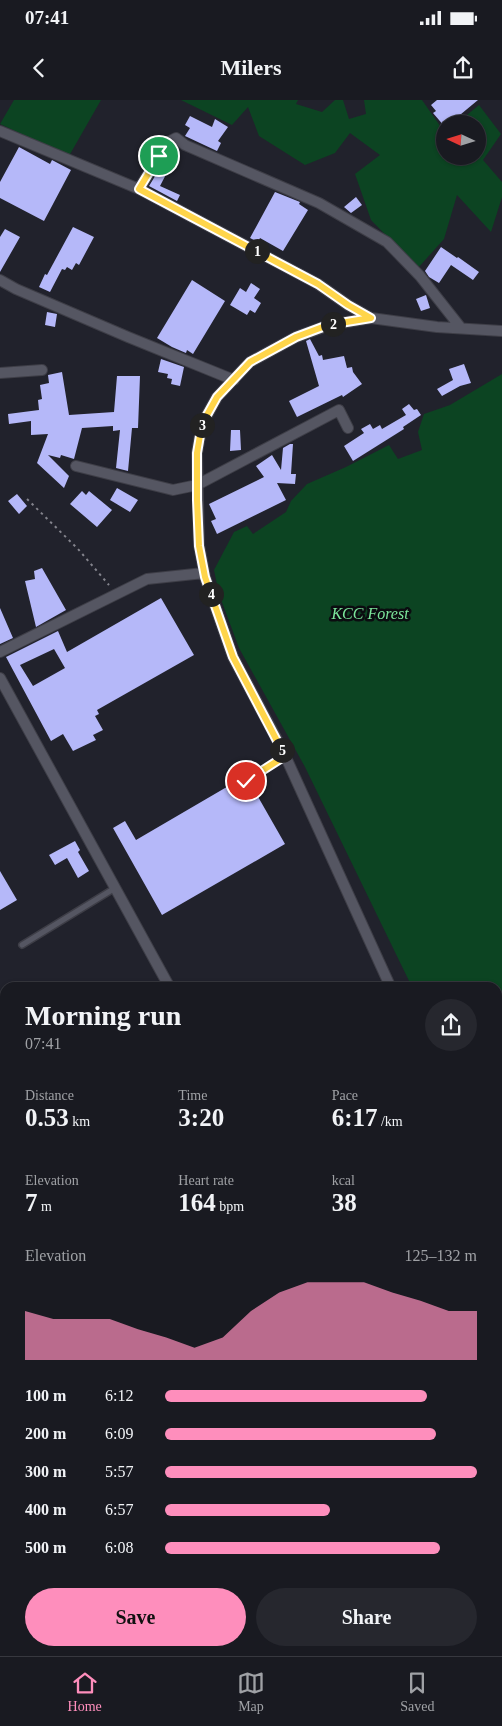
<!DOCTYPE html>
<html lang="en">
<head>
<meta charset="utf-8">
<style>
  :root { --surface:#191a21; --page:#26272e; --text:#f1f3f6; --muted:#9fa1a5; --line:#37383f; --accent:#fe8ebc }
  body { margin:0; font-family:"Times New Roman",serif; background:var(--page); color:var(--text); height:100vh; display:flex; flex-direction:column; font-size:19px; white-space:nowrap }
  * { box-sizing:border-box; margin:0 }
  p { font-size:16px; color:var(--muted) }
  .icon { flex:none; width:28px; height:28px; fill:none; stroke:currentColor; stroke-width:2; stroke-linecap:round; stroke-linejoin:round }
  .map { position:relative; flex:1; overflow:hidden }
  .drawer { position:absolute; left:0px; top:882px; width:502px; height:674px; display:flex; flex-direction:column; background:var(--surface); border-radius:15px 15px 0 0; box-shadow:0 1px 4px #0004,0 0 0 1px var(--line) }
  .drawer>* { flex:none }
  .needle { width:32px; rotate:274deg }
  .fabs { position:absolute; left:436px; top:15px; display:grid; gap:10px }
  .fabs a { display:grid; place-items:center; width:50px; height:50px; border-radius:50%; background:var(--surface); box-shadow:0 1px 4px #0004,0 0 0 1px var(--line); font-size:25px }
  .pin { position:absolute; display:grid; place-items:center; width:42px; height:42px; color:#fff; margin:-21px; border:2px solid #fff; border-radius:50%; box-shadow:0 1px 5px #0007 }
  .km { position:absolute; width:25px; height:25px; margin:-12px; border-radius:50%; background:#222; color:#fff; font-size:14px; line-height:25px; text-align:center }
  .round { display:grid; place-items:center; flex:none; width:52px; height:52px; border-radius:26px; background:var(--page) }
  .head { display:flex; align-items:center; justify-content:space-between; height:85px; padding:0 25px }
  h1 { font-size:28px; font-weight:700; line-height:38px }
  .stats { display:grid; grid-template-columns:repeat(3,1fr); gap:8px; height:85px; padding:5px 25px }
  .stats div { display:grid; align-content:center }
  .stats b { font-size:25px; font-weight:700 }
  .stats small { font-size:14px; font-weight:400 }
  .stats p { font-size:14px }
  .chart { height:140px; padding:10px 25px }
  .chart p { display:flex; justify-content:space-between }
  .chart svg { width:100%; height:90px; margin-top:5px; fill:var(--accent); opacity:.7 }
  .button { display:flex; gap:10px; margin-top:auto; padding:10px 25px }
  .button a { flex:1; height:58px; border-radius:30px; background:var(--accent); color:#111; font-size:20px; font-weight:700; line-height:58px; text-align:center }
  .button a+a { background:var(--page); color:var(--text) }
  ul { padding:0 25px; list-style:none; font-size:16px }
  li { display:grid; grid-template-columns:80px 60px 1fr; align-items:center; height:38px }
  li i { height:12px; border-radius:6px; background:var(--accent) }
  .status { display:flex; justify-content:space-between; align-items:center; height:35px; padding:0 25px; background:var(--surface); direction:ltr }
  .status svg { height:14px; fill:currentColor }
  header { display:flex; justify-content:space-between; align-items:center; height:65px; padding:0 25px; background:var(--surface); font-size:22px; font-weight:700 }
  .menu { display:flex; justify-content:space-around; align-items:center; height:70px; border-top:1px solid var(--line); background:var(--surface); font-size:14px; color:var(--muted) }
  .menu a { display:grid; justify-items:center; gap:2px }
  .menu .current { color:var(--accent) }
  .map>svg:first-child { display:block }
</style>
</head>
<body>
<div class="status"><b>07:41</b><svg viewBox="0 0 49 12"><path d="M0 12V9h3v3zM5 12V6h3v6zM10 12V3h3v9zM15 12V0h3v12zM26 1h20v11H26zM47 4h2v5h-2z"/></svg></div>
<header><svg class="icon" aria-label="back" viewBox="0 0 24 24"><path d="M15 5l-7 7 7 7"/></svg>Milers<svg class="icon" aria-label="share" viewBox="0 0 24 24"><path d="M12 15V3M7 8l5-5 5 5M5 13v7h14v-7"/></svg></header>
<div class="map">
<svg width="502" height="1556" viewBox="0 0 502 1556">
  <rect width="100%" height="100%" fill="#21222c"/>
  <path fill="#0c4422" d="M14,0H101L69,56L0,24Z
    M181,0H298L296,4L322,12L335,0H343L349,19L366,14L364,0H422L445,33V56H478V24H456L479,5L501,34L483,60L502,82V97L491,132L457,95L444,139L418,168L371,120L355,74L380,55L350,33L335,53L305,65L259,36L248,7L232,25Z
    M502,274V1072L498,1063V888L412,887L305,667L239,548L219,494L214,470L234,432L247,426L253,434L286,412L291,401L307,384L346,367L389,345L398,359L422,350L418,332L424,314L450,305Z"/>
  <path fill="#b5b8f9" fill-rule="evenodd" d="M437,0H478L449,24H445V27L433,13L436,11L431,5Z
    M190,16L212,27L215,19L228,27L218,41L221,43L217,51L185,36L190,28L185,25Z
    M19,47L50,64L52,60L71,70L44,121L0,98V82Z
    M168,55L174,59L160,86L180,95L177,101L149,86Z
    M275,92L300,102L299,104L308,110L283,151L260,138L258,142L250,138Z
    M356,97L362,105L351,113L344,107Z
    M73,127L94,137L79,165L76,163L72,170L67,167L65,170L62,169L50,192L39,187L45,174L47,175Z
    M5,129L20,137L0,172V137Z
    M441,147L457,158L458,157L479,172L473,180L451,165L439,183L429,177L425,171Z
    M192,180L225,201L193,254L187,250L186,253L172,247L157,238Z
    M251,183L260,189L254,198L261,203L255,213L250,210L247,215L230,205L240,188L246,192Z
    M426,195L430,208L421,211L416,199Z
    M47,212L57,214L55,227L45,225Z
    M310,239L319,256L322,255L323,260L344,256L347,268L352,267L353,272L362,284L343,297L342,295L297,317L289,301L319,286L306,241Z
    M161,259L184,267L180,286L171,284L172,279L167,278L168,274L158,272Z
    M464,264L471,283L460,286L442,296L437,289L453,280L449,269Z
    M62,272L69,315L114,312L117,276H140L138,328H132L128,371L116,368L120,330L113,331V326L82,328L74,359L61,355L60,358L48,355L69,376L64,388L37,363L48,334L31,335V321L9,324L8,314L39,310L38,300L42,299L40,285L49,283L48,275Z
    M409,304L414,310L417,309L421,315L403,327L404,329L353,361L344,346L364,333L361,329L370,324L373,329L380,325L382,329L406,315L402,309Z
    M231,330H240L241,350L230,351Z
    M290,344H293L291,374H296L295,384L277,383L286,400L217,434L211,421L216,419L209,404L264,377L256,366L272,355L281,370L283,348Z
    M117,388L138,400L130,412L110,400Z
    M82,391L86,395L89,391L112,410L97,427L70,404Z
    M17,394L27,406L19,414L8,401Z
    M42,468L66,510L36,527L25,481L35,479L34,471Z
    M161,498L194,555L97,610L99,614L95,616L103,630L93,635L96,640L73,651L63,634L51,641L6,557L58,531L67,552ZM54,549L65,568L33,586L20,565Z
    M0,508L13,538L0,544Z
    M237,681L248,700L257,695L285,744L162,815L113,728L125,721L136,740Z
    M75,741L80,750L78,752L89,771L78,778L67,758L55,765L49,755Z
    M0,771L17,800L0,810Z"/>
  <g fill="none" stroke-linecap="round" stroke-linejoin="round">
    <defs>
      <path id="lane" d="M246,681L285,656
        M22,845L115,788"/>
      <path id="street" d="M0,31L139,89L318,184L348,205L371,218
        M139,89L168,42L176,38L185,45L319,103L387,142L420,176L461,228
        M0,180L16,189L128,237L234,280
        M0,273L42,270
        M76,366L173,390L197,385L339,310L348,328
        M0,552L147,479L204,473
        M0,578L170,888
        M391,888L283,651L233,557L205,477L199,445L197,353L202,324L217,297L250,262L296,237L329,225L371,218L437,227L502,231
        M498,1106L502,1115
        M0,1451L5,1459
        M498,1498L502,1507
        M59,1551L62,1556
        M32,1556L41,1551"/>
    </defs>
    <use href="#lane" stroke="#3e3e47" stroke-width="8"/>
    <use href="#street" stroke="#3e3e47" stroke-width="12"/>
    <path stroke="#84848d" stroke-width="2" stroke-dasharray="2.5 4" stroke-linecap="butt" d="M27,399L78,449L109,485
      M0,940L5,939"/>
    <use href="#lane" stroke="#555662" stroke-width="5"/>
    <use href="#street" stroke="#555662" stroke-width="10"/>
    <path stroke="#d9d9e2" stroke-width="3" stroke-dasharray="9 9" stroke-linecap="butt" d="M309,1551L312,1556
      M318,1551L321,1556"/>
  </g>
  <g fill="none" stroke-linecap="round" stroke-linejoin="round">
    <defs>
      <path id="route" d="M159,56L139,89L318,184L348,205L371,218L328,225L296,237L250,262L217,297L202,324L197,353V400L199,446L205,477L233,557L285,656L246,681"/>
    </defs>
    <use href="#route" stroke="#fff" stroke-width="10"/>
    <use href="#route" stroke="#ffd54a" stroke-width="6"/>
  </g>
  <g text-anchor="middle" stroke-width="5" stroke-linejoin="round" paint-order="stroke">
    <g font-size="16" font-style="italic" fill="#7ce69b" stroke="#0b0c10">
      <text x="370" y="519">KCC Forest</text>
    </g>
  </g>
</svg>
<div class="fabs">
<a><svg class="needle" viewBox="-14 -14 28 28"><path d="M0-13l5 13h-10z" fill="#e53935"/><path d="M0 13l5-13h-10z" fill="#9fa1a5"/></svg></a>
</div>
<div class="pin" style="left:159px;top:56px;background:#1e9e55"><svg class="icon" aria-label="arrive" viewBox="0 0 24 24"><path d="M6 21V4h12l-3 4 3 4H6"/></svg></div>
<div class="pin" style="left:246px;top:681px;background:#d93025"><svg class="icon" aria-label="check" viewBox="0 0 24 24"><path d="M5 12l5 5 9-10"/></svg></div>
<b class="km" style="left:257px;top:151px">1</b>
<b class="km" style="left:333px;top:224px">2</b>
<b class="km" style="left:202px;top:325px">3</b>
<b class="km" style="left:211px;top:494px">4</b>
<b class="km" style="left:282px;top:650px">5</b>
<section class="drawer">
<div class="head"><div><h1>Morning run</h1><p>07:41</p></div><a class="round"><svg class="icon" aria-label="share" viewBox="0 0 24 24"><path d="M12 15V3M7 8l5-5 5 5M5 13v7h14v-7"/></svg></a></div>
<div class="stats">
<div><p>Distance</p><b>0.53<small> km</small></b></div>
<div><p>Time</p><b>3:20</b></div>
<div><p>Pace</p><b>6:17<small> /km</small></b></div>
</div>
<div class="stats">
<div><p>Elevation</p><b>7<small> m</small></b></div>
<div><p>Heart rate</p><b>164<small> bpm</small></b></div>
<div><p>kcal</p><b>38</b></div>
</div>
<div class="chart"><p><span>Elevation</span>125–132 m</p>
<svg viewBox="0 0 160 44" preserveAspectRatio="none"><path d="M0 44V20L10 24L20 24L30 24L40 29L50 33L60 38L70 33L80 20L90 11L100 6L110 6L120 6L130 11L140 15L150 20L160 20V44z"/></svg>
</div>
<ul>
<li><b>100 m</b>6:12<i style="width:84%"></i></li>
<li><b>200 m</b>6:09<i style="width:87%"></i></li>
<li><b>300 m</b>5:57<i style="width:100%"></i></li>
<li><b>400 m</b>6:57<i style="width:53%"></i></li>
<li><b>500 m</b>6:08<i style="width:88%"></i></li>
</ul>
<div class="button"><a>Save</a><a>Share</a></div>
</section>
</div>
<nav class="menu">
<a class="current"><svg class="icon" aria-label="home" viewBox="0 0 24 24"><path d="M3 11l9-7 9 7M6 9v11h12V9"/></svg>Home</a>
<a><svg class="icon" aria-label="map" viewBox="0 0 24 24"><path d="M3 6l6-2 6 2 6-2v14l-6 2-6-2-6 2zM9 4v14M15 6v14"/></svg>Map</a>
<a><svg class="icon" aria-label="saved" viewBox="0 0 24 24"><path d="M7 4h10v16l-5-4-5 4z"/></svg>Saved</a>
</nav>
</body>
</html>
